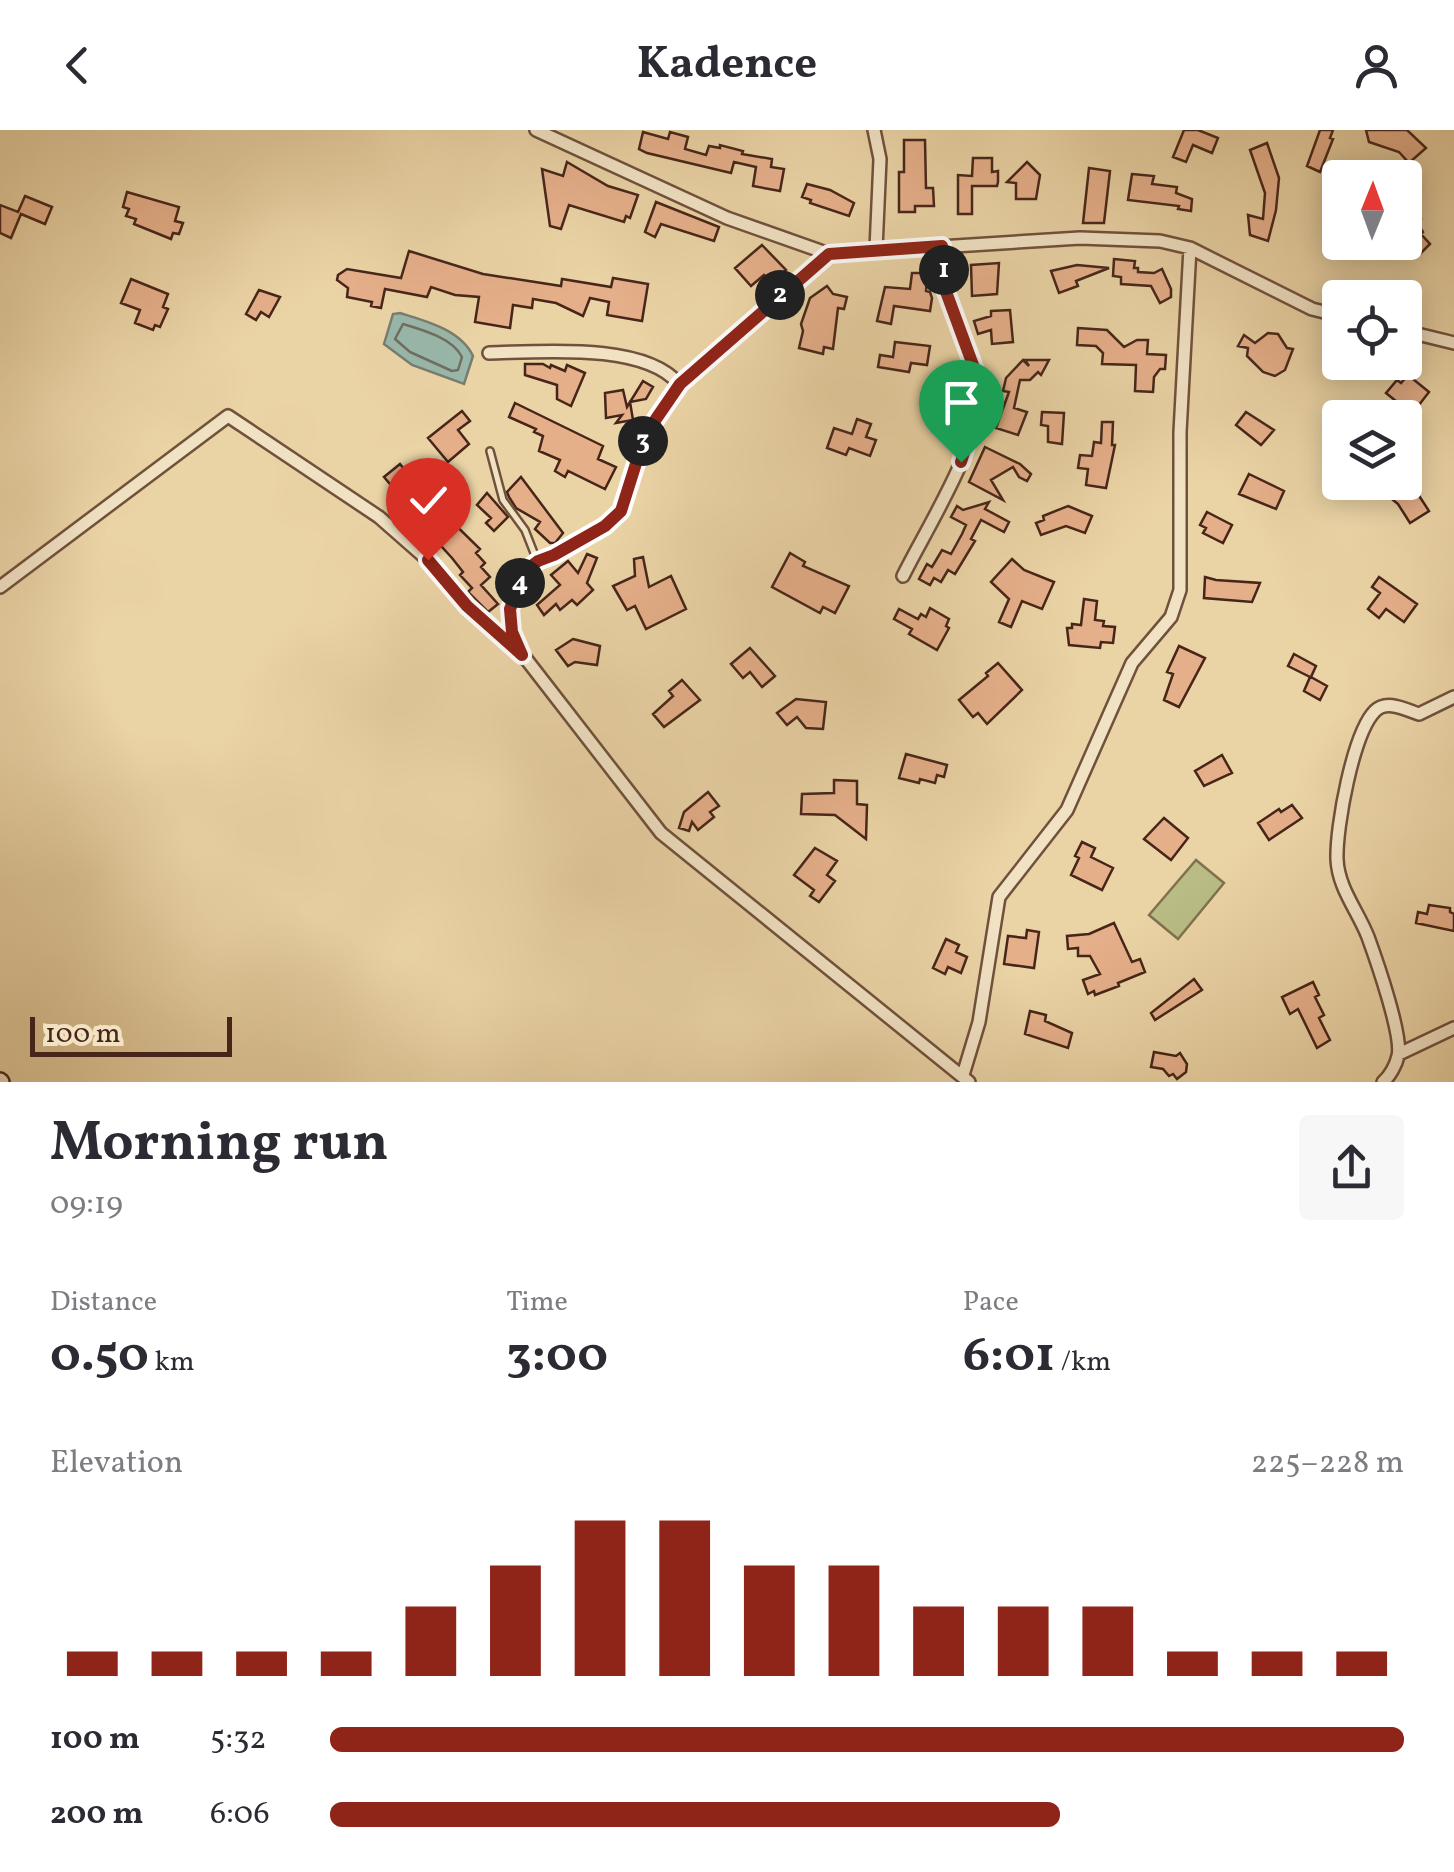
<!DOCTYPE html>
<html lang="en">
<head>
<meta charset="utf-8">
<style>
  :root { --surface:#fff; --page:#f7f7f7; --text:#2b2b33; --muted:#7c7c81; --accent:#8f2418 }
  body { margin:0; font-family:Vollkorn,serif; background:var(--page); color:var(--text); height:100vh; display:flex; flex-direction:column; font-size:38px; white-space:nowrap }
  * { box-sizing:border-box; margin:0 }
  p { font-size:32px; color:var(--muted) }
  .icon { flex:none; width:55px; height:55px; fill:none; stroke:currentColor; stroke-width:2; stroke-linecap:round; stroke-linejoin:round }
  .map { position:relative; height:952px; overflow:hidden }
  .drawer { display:flex; flex-direction:column; background:var(--surface); flex:1 }
  .drawer>* { flex:none }
  .needle { width:65px; rotate:1deg }
  .fabs { position:absolute; left:1322px; top:30px; display:grid; gap:20px }
  .fabs a { display:grid; place-items:center; width:100px; height:100px; border-radius:10px; background:var(--surface); box-shadow:0 5px 25px #0003; font-size:50px }
  .scale { position:absolute; left:30px; bottom:25px; width:202px; box-sizing:border-box; padding-left:10px; border:5px solid #472619; border-top:0; font-size:28px; line-height:35px; white-space:nowrap; color:#472619; -webkit-text-stroke:8px #f1e2c4; paint-order:stroke }
  .pin { position:absolute; display:grid; place-items:center; width:85px; height:85px; color:#fff; margin:-102px -42px; border-radius:50% 50% 50% 0; rotate:-45deg; box-shadow:0 0 10px #0007 }
  .pin .icon { rotate:45deg }
  .km { position:absolute; width:50px; height:50px; margin:-25px; border-radius:50%; background:#222; color:#fff; font-size:28px; line-height:50px; text-align:center }
  .round { display:grid; place-items:center; flex:none; width:105px; height:105px; border-radius:10px; background:var(--page) }
  .summary { display:flex; align-items:center; justify-content:space-between; height:170px; padding:0 50px }
  h1 { font-size:55px; font-weight:700; line-height:75px }
  .metrics { display:grid; grid-template-columns:repeat(3,1fr); gap:15px; height:170px; padding:10px 50px }
  .metrics div { display:grid; align-content:center }
  .metrics b { font-size:50px; font-weight:700 }
  .metrics small { font-size:28px; font-weight:400 }
  .metrics p { font-size:28px }
  .chart { height:280px; padding:20px 50px }
  .chart p { display:flex; justify-content:space-between }
  .chart svg { width:100%; height:180px; margin-top:10px; stroke:var(--accent); stroke-width:6 }
  ul { padding:0 50px; list-style:none; font-size:32px }
  li { display:grid; grid-template-columns:160px 120px 1fr; align-items:center; height:75px }
  li i { height:25px; border-radius:12px; background:var(--accent) }
  header { display:flex; justify-content:space-between; align-items:center; height:130px; padding:0 50px; background:var(--surface); font-size:45px; font-weight:700 }
  .map>svg:first-child { display:block }
</style>
</head>
<body>
<header><svg class="icon" aria-label="back" viewBox="0 0 24 24"><path d="M15 5l-7 7 7 7"/></svg>Kadence<svg class="icon" aria-label="person" viewBox="0 0 24 24"><circle cx="12" cy="8" r="4"/><path d="M4 21q1-7 8-7t8 7"/></svg></header>
<div class="map">
<svg width="1454" height="952" viewBox="0 0 1454 952">
  <rect width="100%" height="100%" fill="#ead3a5"/>
  <filter id="stains"><feTurbulence type="fractalNoise" baseFrequency=".002" numOctaves="4"/><feColorMatrix values="0 0 0 0 .2 0 0 0 0 .09 0 0 0 0 .02 0 0 0 .5 -.17"/></filter>
  <radialGradient id="worn" r=".72"><stop offset=".6" stop-color="#630" stop-opacity="0"/><stop offset="1" stop-color="#630" stop-opacity=".3"/></radialGradient>
  <path fill="#b9bc85" stroke="#80714f" stroke-width="2.5" d="M1196,730L1224,753L1178,809L1149,785Z"/>
  <path fill="#98b7a9" stroke="#787d6f" stroke-width="2.5" d="M400,183C426,191 461,200 473,226L464,254L412,235L384,214L393,184Z"/>
  <g fill="none" stroke-linecap="round" stroke-linejoin="round">
    <path stroke="#706e61" stroke-width="2.5" d="M403,194C423,200 452,208 462,227L458,240L452,241L410,222L395,209Z"/>
  </g>
  <path fill="#e5af8a" stroke="#472619" stroke-width="2.5" d="M1184,0H1198L1218,8L1212,23L1193,15L1186,32L1173,27Z
    M1320,0H1333L1330,8L1333,9L1320,42L1307,36Z
    M1366,0H1407L1426,18L1409,33L1399,22L1369,12Z
    M643,2L668,9L670,2L688,7L685,19L706,25L709,16L720,18V15L743,21L742,24L772,29L771,37L784,39L780,61L753,56L756,37L734,32L731,43L647,23L639,19Z
    M904,10H925L926,58H933L934,76H915V82H899V42H904Z
    M1267,13L1279,48L1276,80L1268,111L1250,105L1248,85L1263,89L1265,63L1250,20Z
    M973,28H992V42L998,41V52L997,56H972V84H958V45L972,46Z
    M567,32L608,56L638,65L630,88L626,86L624,92L569,75L561,99L550,96L542,39L563,46Z
    M1027,32L1040,45L1036,69H1016V53L1007,52Z
    M1089,38L1110,41L1104,93H1083Z
    M1132,44L1154,46L1152,54L1177,57L1176,63L1192,69L1191,81L1178,79L1179,76L1128,70Z
    M807,54L830,60L854,73L849,86L810,73L811,70L802,67Z
    M127,62L179,77L175,91L183,93L179,104L173,103L171,109L134,94L136,89L126,86L129,79L123,77Z
    M25,66L52,77L45,94L21,84L11,108L0,103V75L18,82Z
    M656,72L719,97L714,111L661,94L655,107L645,102Z
    M1411,85L1421,89L1419,96L1423,102L1421,104L1430,114L1421,123L1405,111V88L1409,89Z
    M762,115L786,140L775,149L771,144L767,148L764,145L751,156L735,138Z
    M409,121L483,144L561,156L562,149L611,157L613,148L648,154L642,191L607,185L609,172L590,168L583,186L556,173L533,169L532,178L513,175L510,198L475,192L479,167L455,165L431,157L427,167L385,159L381,178L371,176L372,172L347,167L348,158L337,150L338,145L347,139L401,148Z
    M1114,129L1135,131L1134,138H1138V142L1154,143L1162,139L1171,159V167L1160,173L1151,156L1121,154V147L1113,146Z
    M999,133L997,164L972,166L971,135Z
    M1077,135L1109,138L1076,151L1078,156L1059,163L1051,141Z
    M912,143H927L926,161L930,162L932,168L930,181L894,176L891,194L877,191L885,157L910,159Z
    M131,149L168,164L163,177L168,179L160,197L155,195L153,200L135,193L140,180L121,173Z
    M827,156L833,164L847,167L844,179L838,178L833,219L824,217L823,224L799,218L803,201L801,194L810,168Z
    M259,160L280,167L269,187L261,182L256,190L246,184Z
    M1010,180L1013,212L992,214L991,200L978,204L974,191L991,186V181Z
    M1078,198L1107,200L1124,217L1137,210H1148L1147,224L1166,225L1165,239H1160L1154,247L1153,262L1135,261L1136,235L1102,234L1103,223L1096,216L1077,215Z
    M1268,203L1278,204L1287,218L1293,219L1285,240L1275,246L1263,242L1247,226L1248,218L1238,216L1244,205L1255,213Z
    M895,212L930,216L927,235L911,233L909,242L878,237L880,225L893,227Z
    M1023,230L1029,236L1025,230H1049L1041,245L1038,242L1030,250H1020L1014,278L1027,282L1018,305L996,298L1009,262L1003,261L1006,248Z
    M525,234H543L550,238L551,235L565,241L567,235L585,243L571,276L557,269V255L525,245Z
    M1408,245L1429,262L1412,284L1386,263L1397,250L1401,253Z
    M643,251L653,257L646,269L630,272L633,290L616,293L622,285L606,288L605,263L623,260L627,277Z
    M515,273L603,316L598,329L616,337L605,359L568,341L565,347L555,341L560,330L539,321L543,306L534,302L536,299L509,287Z
    M462,281L470,291L458,300L469,314L448,332L428,308Z
    M1042,282L1064,283L1062,314L1048,312V296L1041,295Z
    M1246,282L1274,300L1261,315L1236,295Z
    M857,289L871,294L866,307L876,310L870,326L849,318L846,325L827,318L834,298L852,304Z
    M1102,292H1113L1112,315H1115L1106,358L1086,355L1088,339L1078,338L1080,325L1092,326L1094,312L1101,313Z
    M985,317L1020,334L1031,344L1027,351L1019,347L1013,337L991,350L1003,370L969,352Z
    M400,334L428,368L409,377L401,367L384,347Z
    M1405,340L1419,352L1414,358L1429,381L1410,393L1398,374L1380,359L1386,352H1405Z
    M1249,344L1284,361L1276,379L1239,364Z
    M521,347L563,403L555,413H550L535,399L540,392L516,378L509,367L507,362Z
    M487,363L508,387L494,401L486,393L491,388L477,375Z
    M989,372L985,379L1009,392L1004,402L981,390L971,409L975,411L955,444L948,440L941,452L934,448L930,455L919,449L927,434L932,437L942,420L951,424L962,404L966,395L951,387L957,376L963,380Z
    M435,375L480,419L476,423L485,433L481,437L490,447L481,455L498,474L488,482L468,462L472,458L460,445L463,442L452,428L430,404L425,408L413,395Z
    M1068,376L1092,386L1085,403L1066,396L1041,405L1036,393L1044,390L1043,386Z
    M1207,382L1232,395L1223,413L1203,403L1206,398L1200,395Z
    M790,423L805,432L803,436L849,456L835,483L823,477L820,483L772,457Z
    M587,424L597,428L587,453L593,460L577,475L572,470L560,480L556,474L544,485L537,475L560,455L551,445L568,431L578,443Z
    M643,427L649,457L671,446L686,479L646,499L635,476L627,480L613,456L635,446L634,429Z
    M1012,429L1024,440L1054,452L1042,479L1022,471L1011,497L999,492L1009,469L991,452Z
    M1205,447L1216,450L1260,453L1252,472L1204,468Z
    M1379,447L1417,474L1404,492L1386,479L1379,488L1368,479L1380,463L1372,457Z
    M1084,469L1097,471L1095,490L1104,491L1103,496L1115,497L1113,513L1101,512L1100,518L1069,515L1067,498H1072V494L1081,495Z
    M930,478L949,489L946,496L949,498L937,520L909,504L912,499L894,489L899,479L918,489L921,484L926,487Z
    M573,509L600,516L597,535L575,532L568,536L556,520Z
    M1179,516L1205,528L1179,577L1164,570L1173,544L1167,542Z
    M750,518L775,546L762,557L750,542L743,548L731,534Z
    M1294,524L1316,536L1311,547L1327,556L1320,570L1304,561L1310,547L1288,536Z
    M998,533L1022,560L987,594L978,583L973,587L959,570L988,546L986,543Z
    M682,550L700,570L664,597L653,584L673,566L669,561Z
    M796,569L826,572L823,599L806,598L797,587L787,595L777,583Z
    M906,624L947,635L944,647L937,645L935,653L920,649L919,653L899,648Z
    M1222,625L1232,643L1204,656L1195,641Z
    M834,650L857,651V674L867,675L866,709L835,685L801,684L802,664L834,663Z
    M708,662L719,676L710,682L714,687L698,700L692,692L689,701L679,698L684,682Z
    M1292,675L1302,688L1269,710L1258,693L1279,679L1281,682Z
    M1164,688L1188,708L1171,730L1144,709Z
    M1082,712L1095,718L1091,727L1113,738L1102,760L1071,745L1079,728L1075,726Z
    M815,718L837,731L827,745L835,751L819,772L810,766L814,760L794,745Z
    M1429,775L1450,778V782L1454,784V801L1416,793L1418,782L1427,784Z
    M1114,793L1132,832L1140,829L1145,842L1118,853L1119,856L1095,865L1094,861L1088,864L1083,850L1100,844L1090,826H1078V818L1068,819L1067,806L1089,804Z
    M1027,800L1039,802L1034,838L1004,834L1008,806L1026,808Z
    M946,809L959,815L956,822L967,827L961,843L948,837L945,844L933,838Z
    M1194,849L1202,860L1155,890L1151,883Z
    M1313,852L1319,865L1315,867L1324,885L1319,888L1330,910L1317,918L1298,879L1290,884L1282,867Z
    M1030,881L1046,885L1045,891L1072,903L1068,918L1025,904Z
    M1154,922L1176,926L1180,923L1187,934L1186,942L1177,949L1173,944L1169,946L1163,939L1151,937Z"/>
  <g fill="none" stroke-linecap="round" stroke-linejoin="round">
    <defs>
      <path id="service" d="M490,321L503,370L525,400L536,428"/>
      <path id="minor" d="M536,0L727,88L829,124
        M874,0L880,29L876,119
        M1405,201L1454,213
        M489,223C540,222 644,212 679,254
        M903,446C927,397 985,308 980,254L945,159L942,116
        M0,457L228,286L379,387L428,430L467,476L523,525L661,703L969,952
        M520,520L513,502L510,479L525,441L537,431L554,425L605,396L621,381L645,305L671,264L829,124L1080,108L1160,111L1190,118L1312,179L1340,186
        M1399,924L1454,898
        M963,945L979,892L999,767L1067,680L1132,533L1171,487L1180,460V302L1190,118
        M1383,952C1390,946 1396,935 1398,926C1403,906 1376,829 1368,807C1358,781 1338,758 1337,729C1336,697 1353,603 1375,581C1387,569 1406,580 1419,584L1454,567"/>
      <path id="secondary" d="M0,951L1,952"/>
    </defs>
    <use href="#service" stroke="#70513c" stroke-width="10"/>
    <use href="#minor" stroke="#70513c" stroke-width="16"/>
    <use href="#secondary" stroke="#472619" stroke-width="20"/>
    <use href="#service" stroke="#f1e2c4" stroke-width="5"/>
    <use href="#minor" stroke="#f1e2c4" stroke-width="11"/>
    <use href="#secondary" stroke="#f1e2c4" stroke-width="15"/>
  </g>
  <g fill="none" stroke-linecap="round" stroke-linejoin="round">
    <defs>
      <path id="route" d="M428,430L467,476L522,525L512,502L510,479L525,441L538,431L554,425L605,396L621,381L645,305L680,254L829,124L942,116L945,159L980,254L981,270L961,332"/>
    </defs>
    <use href="#route" stroke="#fff" stroke-width="20"/>
    <use href="#route" stroke="#8f2418" stroke-width="12"/>
  </g>
  <rect width="100%" height="100%" filter="url(#stains)"/>
  <rect width="100%" height="100%" fill="url(#worn)"/>
</svg>
<div class="fabs">
<a><svg class="needle" viewBox="-14 -14 28 28"><path d="M0-13l5 13h-10z" fill="#e53935"/><path d="M0 13l5-13h-10z" fill="#7c7c81"/></svg></a>
<a><svg class="icon" aria-label="locate" viewBox="0 0 24 24"><circle cx="12" cy="12" r="6"/><path d="M12 2v4M12 18v4M2 12h4M18 12h4"/></svg></a>
<a><svg class="icon" aria-label="layers" viewBox="0 0 24 24"><path d="M12 4l9 5-9 5-9-5zM3 14l9 5 9-5"/></svg></a>
</div>
<div class="scale">100 m</div>
<div class="pin" style="left:961px;top:332px;background:#1e9e55"><svg class="icon" aria-label="arrive" viewBox="0 0 24 24"><path d="M6 21V4h12l-3 4 3 4H6"/></svg></div>
<div class="pin" style="left:428px;top:430px;background:#d93025"><svg class="icon" aria-label="check" viewBox="0 0 24 24"><path d="M5 12l5 5 9-10"/></svg></div>
<b class="km" style="left:944px;top:140px">1</b>
<b class="km" style="left:780px;top:165px">2</b>
<b class="km" style="left:643px;top:311px">3</b>
<b class="km" style="left:520px;top:453px">4</b>
</div>
<section class="drawer">
<div class="summary"><div><h1>Morning run</h1><p>09:19</p></div><a class="round"><svg class="icon" aria-label="share" viewBox="0 0 24 24"><path d="M12 15V3M7 8l5-5 5 5M5 13v7h14v-7"/></svg></a></div>
<div class="metrics">
<div><p>Distance</p><b>0.50<small> km</small></b></div>
<div><p>Time</p><b>3:00</b></div>
<div><p>Pace</p><b>6:01<small> /km</small></b></div>
</div>
<div class="chart"><p><span>Elevation</span>225–228 m</p>
<svg viewBox="0 0 160 44" preserveAspectRatio="none"><path d="M5 44V38M15 44V38M25 44V38M35 44V38M45 44V27M55 44V17M65 44V6M75 44V6M85 44V17M95 44V17M105 44V27M115 44V27M125 44V27M135 44V38M145 44V38M155 44V38"/></svg>
</div>
<ul>
<li><b>100 m</b>5:32<i style="width:100%"></i></li>
<li><b>200 m</b>6:06<i style="width:68%"></i></li>
</ul>
</section>
</body>
</html>
